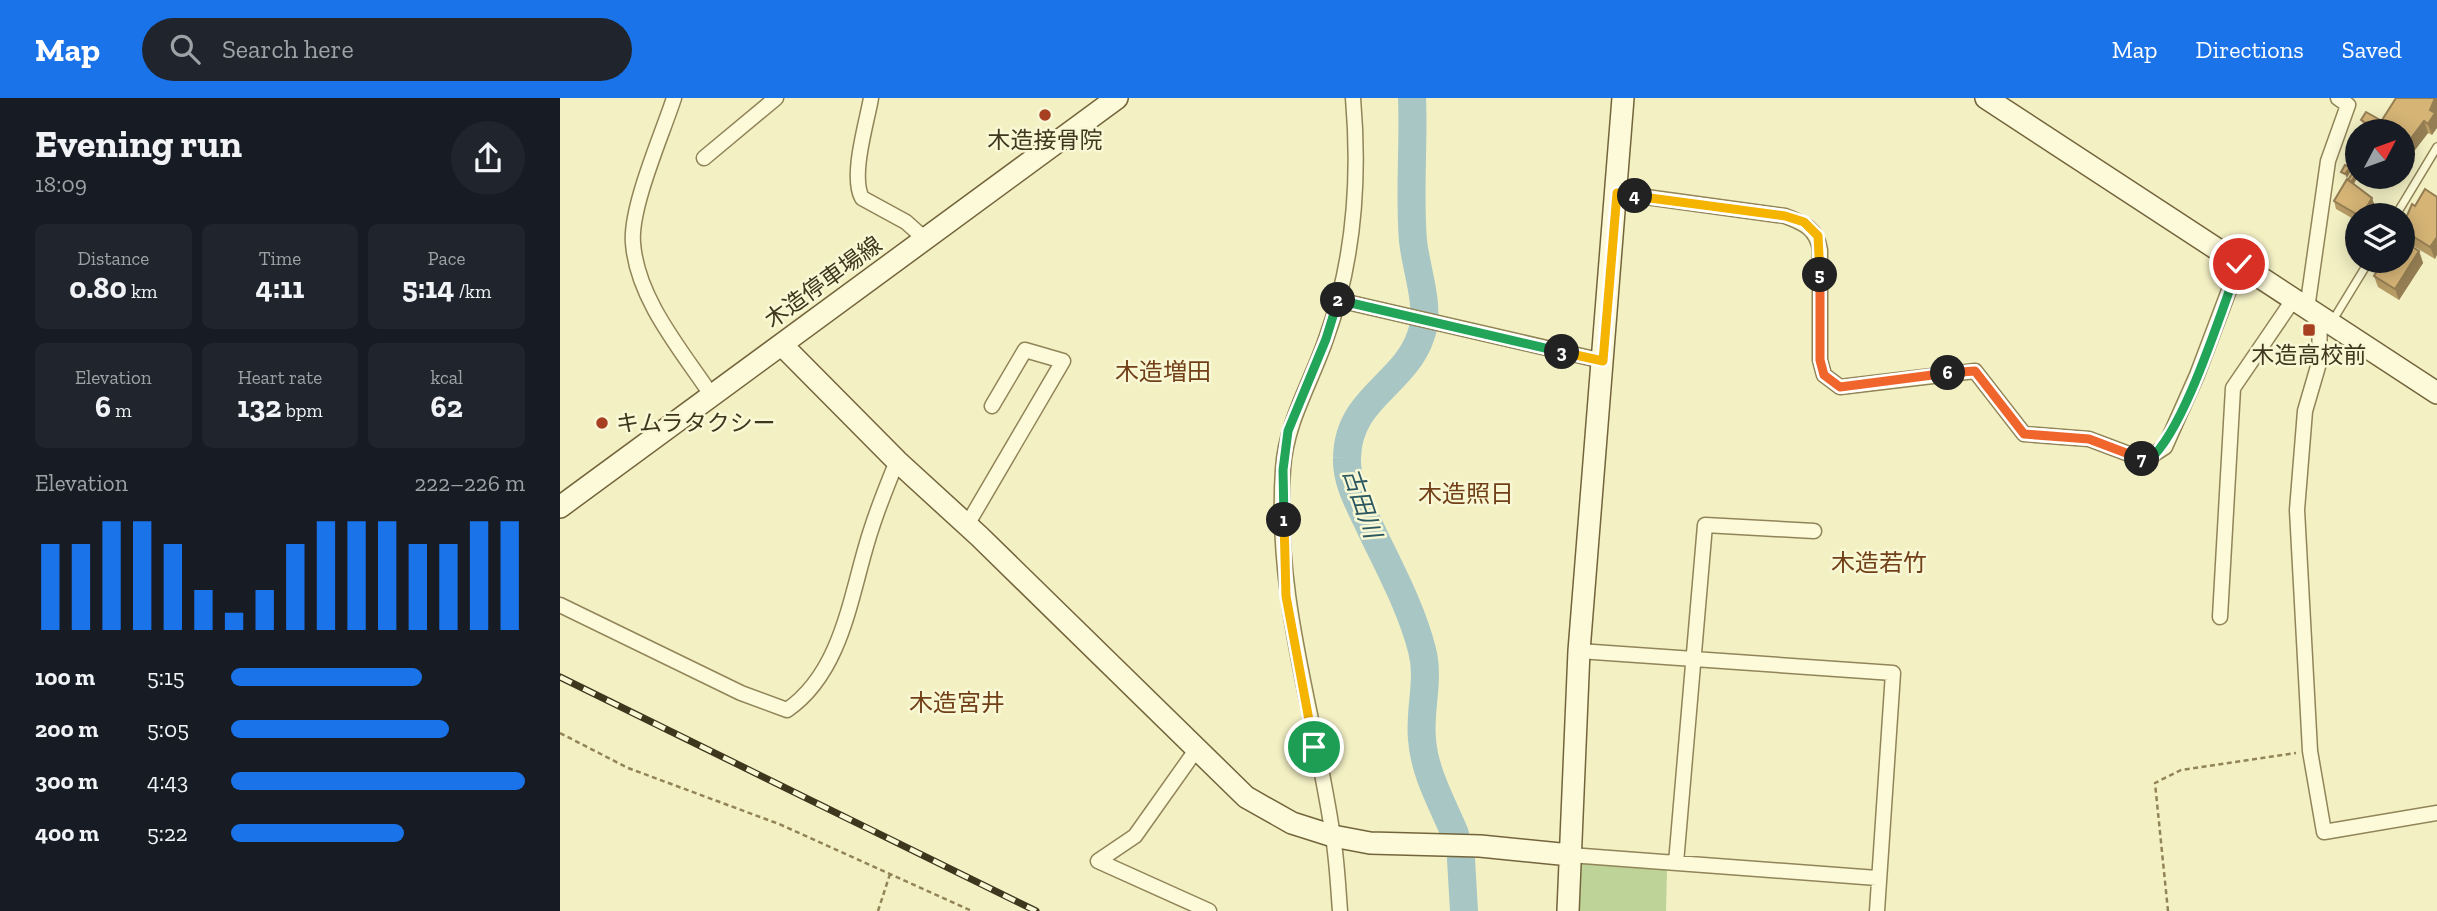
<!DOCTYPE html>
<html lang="en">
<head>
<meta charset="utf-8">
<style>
  :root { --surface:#171b24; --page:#20242c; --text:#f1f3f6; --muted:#9ea1a6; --accent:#1a73e8 }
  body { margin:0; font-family:"Zilla Slab","Noto Sans JP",serif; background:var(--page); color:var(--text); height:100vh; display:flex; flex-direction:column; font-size:26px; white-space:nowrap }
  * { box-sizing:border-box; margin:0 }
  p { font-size:23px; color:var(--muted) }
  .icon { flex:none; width:38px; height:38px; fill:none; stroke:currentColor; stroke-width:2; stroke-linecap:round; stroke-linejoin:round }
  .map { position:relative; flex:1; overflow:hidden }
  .details { display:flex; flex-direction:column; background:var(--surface); width:560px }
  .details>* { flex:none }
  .needle { width:46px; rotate:49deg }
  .fabs { position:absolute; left:1785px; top:21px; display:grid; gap:14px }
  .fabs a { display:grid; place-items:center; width:70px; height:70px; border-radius:50%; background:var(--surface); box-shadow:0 4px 18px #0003; font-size:35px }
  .pin { position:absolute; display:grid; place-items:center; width:60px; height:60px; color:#fff; margin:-30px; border:4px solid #fff; border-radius:50%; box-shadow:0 2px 7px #0007 }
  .km { position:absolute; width:35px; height:35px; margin:-18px; border-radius:50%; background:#222; color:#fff; font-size:19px; line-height:35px; text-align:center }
  .round { display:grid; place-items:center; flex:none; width:74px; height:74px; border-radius:37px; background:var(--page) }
  .summary { display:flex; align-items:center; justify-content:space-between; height:119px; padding:0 35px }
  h1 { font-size:38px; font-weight:800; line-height:52px }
  .metrics { display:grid; grid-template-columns:repeat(3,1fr); gap:10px; height:119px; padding:7px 35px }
  .metrics div { display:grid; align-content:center; border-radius:10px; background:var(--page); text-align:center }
  .metrics b { font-size:30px; font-weight:800 }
  .metrics small { font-size:19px; font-weight:400 }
  .metrics p { font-size:19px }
  .chart { height:196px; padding:14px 35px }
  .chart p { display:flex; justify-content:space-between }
  .chart svg { width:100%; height:126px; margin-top:7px; stroke:var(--accent); stroke-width:6 }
  ul { padding:0 35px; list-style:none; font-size:23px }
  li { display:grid; grid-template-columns:112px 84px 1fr; align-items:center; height:52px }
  li i { height:18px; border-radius:9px; background:var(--accent) }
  header { display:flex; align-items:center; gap:42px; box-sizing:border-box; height:98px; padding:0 35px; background:var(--accent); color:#fff }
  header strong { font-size:33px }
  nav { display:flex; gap:38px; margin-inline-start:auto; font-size:24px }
  .search { width:490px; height:63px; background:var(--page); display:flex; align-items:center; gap:18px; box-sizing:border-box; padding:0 24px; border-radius:38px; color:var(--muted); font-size:26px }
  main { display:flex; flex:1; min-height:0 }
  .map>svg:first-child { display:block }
</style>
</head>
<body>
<header>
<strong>Map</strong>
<div class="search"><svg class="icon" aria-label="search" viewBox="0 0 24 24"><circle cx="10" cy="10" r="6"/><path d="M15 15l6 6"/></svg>Search here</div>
<nav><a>Map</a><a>Directions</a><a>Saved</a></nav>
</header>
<main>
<section class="details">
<div class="summary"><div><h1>Evening run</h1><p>18:09</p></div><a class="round"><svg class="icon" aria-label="share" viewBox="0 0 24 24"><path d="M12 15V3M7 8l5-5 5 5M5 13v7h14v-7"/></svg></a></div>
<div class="metrics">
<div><p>Distance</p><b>0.80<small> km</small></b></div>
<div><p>Time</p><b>4:11</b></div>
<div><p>Pace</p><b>5:14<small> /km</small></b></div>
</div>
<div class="metrics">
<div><p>Elevation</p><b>6<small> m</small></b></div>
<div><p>Heart rate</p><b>132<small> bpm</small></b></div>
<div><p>kcal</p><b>62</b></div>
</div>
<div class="chart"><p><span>Elevation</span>222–226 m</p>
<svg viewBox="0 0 160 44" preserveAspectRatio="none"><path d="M5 44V14M15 44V14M25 44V6M35 44V6M45 44V14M55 44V30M65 44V38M75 44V30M85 44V14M95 44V6M105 44V6M115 44V6M125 44V14M135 44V14M145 44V6M155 44V6"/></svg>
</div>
<ul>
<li><b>100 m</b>5:15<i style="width:65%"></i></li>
<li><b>200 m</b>5:05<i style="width:74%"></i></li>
<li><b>300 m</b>4:43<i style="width:100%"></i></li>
<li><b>400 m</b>5:22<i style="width:59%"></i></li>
</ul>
</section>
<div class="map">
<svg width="1877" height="813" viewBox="0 0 1877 813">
  <rect width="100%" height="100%" fill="#f3f0c4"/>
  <path fill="#bed397" d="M1021,765L1107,772L1106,813H1017Z"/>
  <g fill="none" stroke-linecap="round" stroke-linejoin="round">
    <path stroke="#a7c6c4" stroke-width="28" d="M852,0C854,47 849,96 853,143C856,172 871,209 861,237C845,287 788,299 787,360C786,383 799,406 808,425C827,466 851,508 862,552C870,582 859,611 862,641C864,674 883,707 895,736
      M901,761L904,813"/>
    <defs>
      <path id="lane" d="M1836,117L1877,49
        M1773,222L1809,163"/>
      <path id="street" d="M114,0C102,37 70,109 73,145C77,201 122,253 152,298
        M311,0C307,24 290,78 302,100L346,124L365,141
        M144,60L216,0
        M1057,95L1225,118C1244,125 1257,131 1260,152V262L1264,277L1280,289L1415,273L1464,336L1529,341L1585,362L1605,349L1637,277L1679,166
        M778,202L1043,263
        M1747,211L1768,63L1788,7L1778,0
        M1760,220L1759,265L1745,313L1737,412L1750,653L1764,734L1877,715
        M407,427L503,263L465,252L432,308
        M0,507L181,595L227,612C285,572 291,490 312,429C319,407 328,385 337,363
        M1660,519L1673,290L1733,202
        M1019,553L1333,575L1317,813
        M636,652L575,738L538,763L649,813
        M1010,757L1317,780
        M1116,765L1145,427L1254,433
        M780,813C778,788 777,763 773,739C755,614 714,501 723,371C726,324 751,285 766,241C794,164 800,81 793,0"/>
      <path id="secondary" d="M1426,0L1877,295
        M222,247L337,363L419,438L686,699L732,725L773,738L810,745L920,748L1010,757
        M0,409L557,0
        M1008,813L1019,553L1063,0"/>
    </defs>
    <use href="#lane" stroke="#918458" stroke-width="10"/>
    <use href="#street" stroke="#918458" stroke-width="17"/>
    <use href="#secondary" stroke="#73643b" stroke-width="24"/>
    <path stroke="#918458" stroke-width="2.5" stroke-dasharray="5 3.5" stroke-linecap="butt" d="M0,635L68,670L219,726L412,813
      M318,813L330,776
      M1608,813L1595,685L1621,672L1736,655"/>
    <use href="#lane" stroke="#fcfad9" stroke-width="7"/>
    <use href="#street" stroke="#fcfad9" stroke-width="14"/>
    <use href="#secondary" stroke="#fcfad9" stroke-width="21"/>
    <defs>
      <path id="rail" d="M0,579L476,813"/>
    </defs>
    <use href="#rail" stroke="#3f361e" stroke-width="7"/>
    <use href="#rail" stroke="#f9f8d5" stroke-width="4.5" stroke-dasharray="13" stroke-linecap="butt"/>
  </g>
  <path fill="#b79b65" d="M1876,19L1872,37L1868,35L1845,65L1843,63V33H1815L1803,26L1801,22L1822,23Z
    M1797,80L1794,86L1815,108L1810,117H1797V123L1776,111L1774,103L1788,82Z
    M1877,99L1875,161L1845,143L1843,137V127L1855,108Z
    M1859,153L1863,165L1839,202L1818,189L1814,178Z"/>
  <path fill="#957e53" d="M1875,0H1877V30L1872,37L1868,26L1870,12Z
    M1864,23L1868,35L1845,65L1843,57V51Z
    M1790,69L1791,73L1787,80L1785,76Z
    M1796,76L1797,80L1792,88L1791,84Z
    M1812,100L1815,108L1810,117H1802Z
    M1877,139V157L1875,161L1870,149Z
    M1859,153L1863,165L1839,202L1835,191Z"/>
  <path fill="#d5b476" stroke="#957e53" stroke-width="2" d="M1836,0H1875L1870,12L1875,15L1868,26L1864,23L1843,51V33H1815Z
    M1806,14L1822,23L1817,31L1801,22Z
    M1785,67L1790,69L1785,76L1781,74Z
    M1793,74L1796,76L1791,84L1788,82Z
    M1787,81L1812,100L1802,117H1798L1774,103Z
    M1865,91L1877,99V139L1870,149L1843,132V127L1852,106L1855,108Z
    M1843,143L1859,153L1835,191L1814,178L1823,163H1843Z"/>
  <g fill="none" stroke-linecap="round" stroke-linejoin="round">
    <defs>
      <path id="split-1" d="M724,422L726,498L754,649"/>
      <path id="split-2" d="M724,422L723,372L728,333L766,241L778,202"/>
      <path id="split-3" d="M778,202L1002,254"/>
      <path id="split-4" d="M1002,254L1043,263L1057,95L1075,98"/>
      <path id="split-5" d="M1075,98L1225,118L1244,124L1258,138L1260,177"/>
      <path id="split-6" d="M1260,177V262L1264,277L1280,289L1388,275"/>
      <path id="split-7" d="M1388,275L1415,273L1464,336L1529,341L1582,361"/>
      <path id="split-8" d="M1582,361H1590C1625,331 1661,213 1679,166"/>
    </defs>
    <use href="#split-1" stroke="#fff" stroke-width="14"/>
    <use href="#split-2" stroke="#fff" stroke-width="14"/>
    <use href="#split-3" stroke="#fff" stroke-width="14"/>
    <use href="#split-4" stroke="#fff" stroke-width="14"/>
    <use href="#split-5" stroke="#fff" stroke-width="14"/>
    <use href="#split-6" stroke="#fff" stroke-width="14"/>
    <use href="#split-7" stroke="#fff" stroke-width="14"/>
    <use href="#split-8" stroke="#fff" stroke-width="14"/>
    <use href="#split-1" stroke="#f5b400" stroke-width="9"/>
    <use href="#split-2" stroke="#22a559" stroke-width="9"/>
    <use href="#split-3" stroke="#22a559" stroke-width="9"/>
    <use href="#split-4" stroke="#f5b400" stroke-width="9"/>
    <use href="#split-5" stroke="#f5b400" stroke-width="9"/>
    <use href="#split-6" stroke="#f0652b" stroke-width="9"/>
    <use href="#split-7" stroke="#f0652b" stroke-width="9"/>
    <use href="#split-8" stroke="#22a559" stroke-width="9"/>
  </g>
  <g fill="#a73f21" stroke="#f9f8d5" stroke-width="2.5">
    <circle cx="485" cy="17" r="7"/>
    <rect x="1742" y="225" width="14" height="14" rx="3.5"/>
    <circle cx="42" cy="325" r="7"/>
  </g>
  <g text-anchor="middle" stroke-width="5" stroke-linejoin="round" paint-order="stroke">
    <g font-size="23" fill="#3f361e" stroke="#f9f8d5">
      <text x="485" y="50">木造接骨院</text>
      <text x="1749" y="265">木造高校前</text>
      <text x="56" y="333" text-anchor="start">キムラタクシー</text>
    </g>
    <g font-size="23" fill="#3f361e" stroke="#f9f8d5">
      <text transform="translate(263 184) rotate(-36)" y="8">木造停車場線</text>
    </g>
    <g font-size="24" fill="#713f18" stroke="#f9f8d5">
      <text x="603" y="282">木造増田</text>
      <text x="906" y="404">木造照日</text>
      <text x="1319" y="473">木造若竹</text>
      <text x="397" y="613">木造宮井</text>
    </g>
    <g font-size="24" font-style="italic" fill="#2b5760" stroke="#f9f8d5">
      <text transform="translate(802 405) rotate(71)" y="8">古田川</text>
    </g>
  </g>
</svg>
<div class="fabs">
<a><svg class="needle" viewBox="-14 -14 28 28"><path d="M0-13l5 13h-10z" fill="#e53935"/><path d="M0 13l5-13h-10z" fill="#9ea1a6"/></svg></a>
<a><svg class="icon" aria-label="layers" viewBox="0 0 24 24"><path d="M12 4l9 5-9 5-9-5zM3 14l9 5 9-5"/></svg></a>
</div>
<div class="pin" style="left:754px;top:649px;background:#1e9e55"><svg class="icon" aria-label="arrive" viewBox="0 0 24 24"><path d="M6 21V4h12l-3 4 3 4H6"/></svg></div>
<div class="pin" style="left:1679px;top:166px;background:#d93025"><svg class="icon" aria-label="check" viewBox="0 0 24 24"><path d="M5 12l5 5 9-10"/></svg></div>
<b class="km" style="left:724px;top:422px">1</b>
<b class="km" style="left:778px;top:202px">2</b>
<b class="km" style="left:1002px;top:254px">3</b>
<b class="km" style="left:1075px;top:98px">4</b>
<b class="km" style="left:1260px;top:177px">5</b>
<b class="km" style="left:1388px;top:275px">6</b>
<b class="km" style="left:1582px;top:361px">7</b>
</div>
</main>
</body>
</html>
